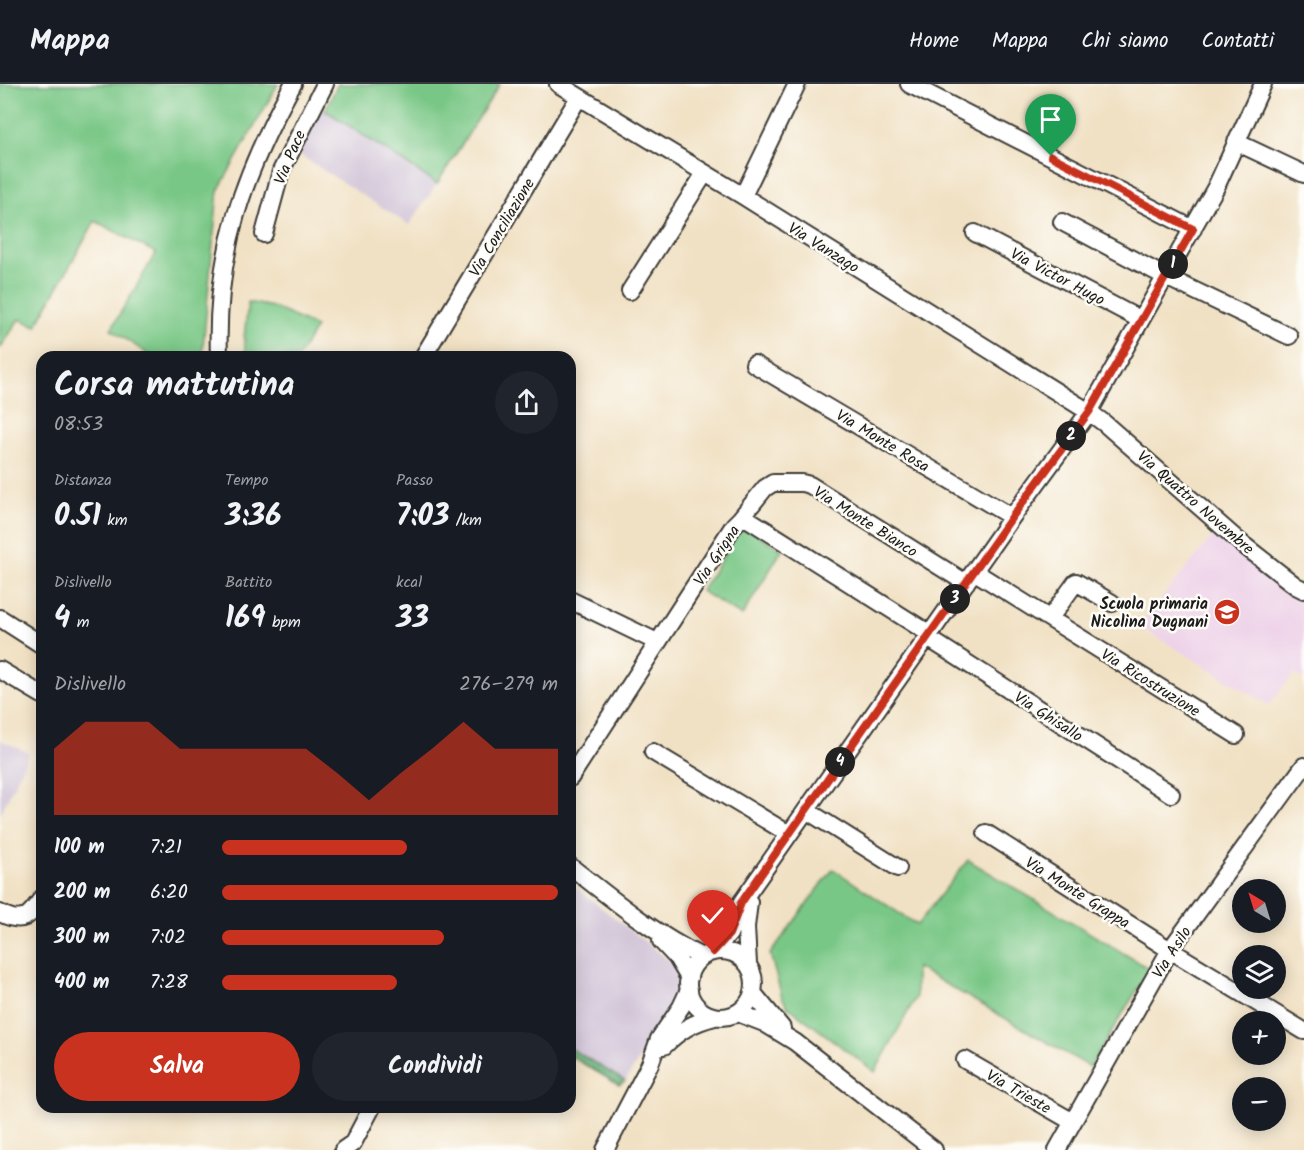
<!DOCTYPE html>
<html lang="it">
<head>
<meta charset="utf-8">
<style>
  :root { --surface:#171b24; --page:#20242c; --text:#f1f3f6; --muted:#9ea1a6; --line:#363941; --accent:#c8321e }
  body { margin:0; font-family:Kalam,sans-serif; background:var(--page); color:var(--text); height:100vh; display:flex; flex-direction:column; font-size:22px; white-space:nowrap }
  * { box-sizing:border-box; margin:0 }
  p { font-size:20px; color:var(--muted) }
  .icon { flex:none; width:33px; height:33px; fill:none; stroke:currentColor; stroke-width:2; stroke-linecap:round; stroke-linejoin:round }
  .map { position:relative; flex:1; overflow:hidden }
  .panel { position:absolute; left:36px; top:267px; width:540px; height:762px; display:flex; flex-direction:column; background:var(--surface); border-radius:18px; box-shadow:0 3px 15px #0003 }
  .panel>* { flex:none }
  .needle { width:39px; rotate:322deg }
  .controls { position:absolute; left:1232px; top:795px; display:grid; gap:12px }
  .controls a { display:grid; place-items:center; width:54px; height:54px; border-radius:50%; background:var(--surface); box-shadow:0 3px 15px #0003; font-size:30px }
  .pin { position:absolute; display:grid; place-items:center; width:51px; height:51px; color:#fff; margin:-62px -26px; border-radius:50% 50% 50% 0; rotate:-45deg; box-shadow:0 0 6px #0007 }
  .pin .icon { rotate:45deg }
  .km { position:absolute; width:30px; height:30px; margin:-15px; border-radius:50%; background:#222; color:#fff; font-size:16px; line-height:30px; text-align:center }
  .round { display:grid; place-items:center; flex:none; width:63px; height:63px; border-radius:32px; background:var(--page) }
  .headline { display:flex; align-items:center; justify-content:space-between; height:102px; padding:0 18px }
  h1 { font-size:33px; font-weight:800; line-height:45px }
  .stats { display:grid; grid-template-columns:repeat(3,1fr); gap:9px; height:102px; padding:6px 18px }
  .stats div { display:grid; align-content:center }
  .stats b { font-size:30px; font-weight:800 }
  .stats small { font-size:16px; font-weight:400 }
  .stats p { font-size:16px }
  .chart { height:168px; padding:12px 18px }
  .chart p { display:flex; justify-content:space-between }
  .chart svg { width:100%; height:108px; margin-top:6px; fill:var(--accent); opacity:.7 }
  .cta { display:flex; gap:12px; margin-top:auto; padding:12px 18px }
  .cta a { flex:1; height:69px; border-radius:36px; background:var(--accent); color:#fff; font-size:24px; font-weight:800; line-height:69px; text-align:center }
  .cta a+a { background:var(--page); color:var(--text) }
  ul { padding:0 18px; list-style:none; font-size:20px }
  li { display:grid; grid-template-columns:96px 72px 1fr; align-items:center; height:45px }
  li i { height:15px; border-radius:8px; background:var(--accent) }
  header { display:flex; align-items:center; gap:36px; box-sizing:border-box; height:84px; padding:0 30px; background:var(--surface); border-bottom:2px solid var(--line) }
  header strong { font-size:28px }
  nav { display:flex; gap:33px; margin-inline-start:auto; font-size:21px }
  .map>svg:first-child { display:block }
</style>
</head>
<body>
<header>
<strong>Mappa</strong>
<nav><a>Home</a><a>Mappa</a><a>Chi siamo</a><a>Contatti</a></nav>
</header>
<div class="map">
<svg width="1304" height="1066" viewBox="0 0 1304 1066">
  <rect width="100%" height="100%" fill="#fdfcf7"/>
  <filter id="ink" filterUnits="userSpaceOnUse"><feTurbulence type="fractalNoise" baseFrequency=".0167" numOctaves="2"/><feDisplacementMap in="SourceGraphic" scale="12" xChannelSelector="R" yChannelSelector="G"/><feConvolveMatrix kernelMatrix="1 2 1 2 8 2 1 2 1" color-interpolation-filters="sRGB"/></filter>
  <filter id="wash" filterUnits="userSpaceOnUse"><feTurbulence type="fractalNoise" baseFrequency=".008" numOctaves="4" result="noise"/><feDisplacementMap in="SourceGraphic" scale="24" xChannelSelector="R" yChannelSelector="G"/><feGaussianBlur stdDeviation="1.35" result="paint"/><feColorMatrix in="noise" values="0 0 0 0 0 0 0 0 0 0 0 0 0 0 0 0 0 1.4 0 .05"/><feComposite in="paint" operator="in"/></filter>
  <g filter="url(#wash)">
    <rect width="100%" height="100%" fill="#f1e1c4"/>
    <path fill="#edd0e8" d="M1216,448L1288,504L1304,514V595L1294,590L1269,621L1139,542Z"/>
    <path fill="#ccbed4" d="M311,17L437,100L409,141L286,62Z
      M0,656L29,669L0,731Z
      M570,799L671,878L684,898L681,910L625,997L570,964Z"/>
    <path fill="#79c786" stroke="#4a7251" stroke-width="1.5" d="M0,0H278L218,107L202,273H152L111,245L156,169L95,137L36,242L19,235L0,265Z
      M338,0H500L437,100L325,26Z
      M248,218L273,223L316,243L298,273H246L244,254Z
      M748,444L782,466L742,532L701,507L740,446Z
      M968,776L1150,885L1090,983L916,883V913L875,988L787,922L782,913L770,870L833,785L917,841Z"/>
    <path fill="#62ac73" stroke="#3f6448" stroke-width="1.5" d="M570,964L625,997L619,1001L570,972Z"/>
  </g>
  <g filter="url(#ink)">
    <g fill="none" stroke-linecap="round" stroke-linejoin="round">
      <defs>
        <path id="minor" d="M558,0L743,112L1089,328L1104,339L1241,459L1296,502L1304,506
          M909,0L1193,145
          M1236,58L1304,90
          M743,112L797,0
          M1062,138L1166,193L1289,252
          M975,149L1141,236
          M264,150L281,87L325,0
          M630,207L705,89
          M219,273C215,168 243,91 293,0
          M423,273L579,13
          M754,280L1012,433
          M740,435L765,404L773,399H802L810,401L966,499
          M975,488L1236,651
          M570,516L657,558
          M0,534L42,561
          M1050,534L1076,498L1112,519
          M928,554L1171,710
          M0,586L42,611
          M653,668L789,750
          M570,694L734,441L740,435H748L930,550
          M806,726L898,784
          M986,749L1170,866L1304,947
          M570,782C612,815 654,850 702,873
          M0,829C23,841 29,833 42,814
          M661,857L677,874L689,894
          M688 900a33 33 0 1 1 66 0a33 33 0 1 1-66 0Z
          M713,868L729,850L741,819L750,806L1012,433L1089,328L1216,103L1263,0
          M748,880L746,843L749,818
          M753,909L782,944
          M738,929L764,939L795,958L934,1066
          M664,962C680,946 694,938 715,933
          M965,976L1073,1038
          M343,1066L353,1059L372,1023
          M605,1066L650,980L659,955L681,923L689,906
          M1057,1066L1170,866L1304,682"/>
      </defs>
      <use href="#minor" stroke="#3c3a35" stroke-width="20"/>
      <use href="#minor" stroke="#fff" stroke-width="16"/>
    </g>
  </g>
  <g fill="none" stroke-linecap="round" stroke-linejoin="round" filter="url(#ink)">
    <defs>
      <path id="route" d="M713,868L729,850L741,819L750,806L1012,433L1089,328L1193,145L1051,72"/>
    </defs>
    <use href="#route" stroke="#fff" stroke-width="12"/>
    <use href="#route" stroke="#c8321e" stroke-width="8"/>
  </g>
  <defs>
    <symbol id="school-disc" viewBox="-11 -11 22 22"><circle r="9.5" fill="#c8321e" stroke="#fdfcf7"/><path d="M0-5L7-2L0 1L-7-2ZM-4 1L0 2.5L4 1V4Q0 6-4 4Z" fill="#fff"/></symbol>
  </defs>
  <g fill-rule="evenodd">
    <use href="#school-disc" x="1212" y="513" width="30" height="30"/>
  </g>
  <g text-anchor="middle" stroke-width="5" stroke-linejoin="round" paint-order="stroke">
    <g font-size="16" fill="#1c1c1c" stroke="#fdfcf7">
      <text transform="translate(289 73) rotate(-67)" y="6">Via Pace</text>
      <text transform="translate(501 143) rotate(-59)" y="6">Via Conciliazione</text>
      <text transform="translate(824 163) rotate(32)" y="6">Via Vanzago</text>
      <text transform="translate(1058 192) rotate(28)" y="6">Via Victor Hugo</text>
      <text transform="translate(883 356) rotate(31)" y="6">Via Monte Rosa</text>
      <text transform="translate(1196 418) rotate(41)" y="6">Via Quattro Novembre</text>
      <text transform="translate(866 437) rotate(32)" y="6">Via Monte Bianco</text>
      <text transform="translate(716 471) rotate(-56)" y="6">Via Grigna</text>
      <text transform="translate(1151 598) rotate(32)" y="6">Via Ricostruzione</text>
      <text transform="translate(1049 632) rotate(33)" y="6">Via Ghisallo</text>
      <text transform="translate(1078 808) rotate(32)" y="6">Via Monte Grappa</text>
      <text transform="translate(1171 868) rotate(-57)" y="6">Via Asilo</text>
      <text transform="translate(1019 1007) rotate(30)" y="6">Via Trieste</text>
    </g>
    <g font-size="16" font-weight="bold" fill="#1c1c1c" stroke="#fdfcf7" text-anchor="end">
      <text x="1208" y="525">Scuola primaria<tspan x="1208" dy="18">Nicolina Dugnani</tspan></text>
    </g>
  </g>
</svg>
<div class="controls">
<a><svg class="needle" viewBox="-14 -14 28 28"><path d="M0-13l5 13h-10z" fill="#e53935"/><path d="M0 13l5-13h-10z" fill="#9ea1a6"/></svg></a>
<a><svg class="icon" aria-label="layers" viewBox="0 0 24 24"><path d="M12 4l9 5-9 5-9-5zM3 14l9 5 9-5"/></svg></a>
<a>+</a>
<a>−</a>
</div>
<div class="pin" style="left:1051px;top:72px;background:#1e9e55"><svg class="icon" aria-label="arrive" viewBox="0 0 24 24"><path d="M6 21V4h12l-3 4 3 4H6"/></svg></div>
<div class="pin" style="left:713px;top:868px;background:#d93025"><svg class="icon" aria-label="check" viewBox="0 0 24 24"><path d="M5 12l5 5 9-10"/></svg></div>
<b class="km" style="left:1173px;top:180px">1</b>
<b class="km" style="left:1071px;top:352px">2</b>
<b class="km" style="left:955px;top:515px">3</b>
<b class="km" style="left:840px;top:678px">4</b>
<section class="panel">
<div class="headline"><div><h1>Corsa mattutina</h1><p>08:53</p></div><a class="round"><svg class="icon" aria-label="share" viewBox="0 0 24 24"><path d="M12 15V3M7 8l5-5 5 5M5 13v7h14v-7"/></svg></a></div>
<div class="stats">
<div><p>Distanza</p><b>0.51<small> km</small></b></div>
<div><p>Tempo</p><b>3:36</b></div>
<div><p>Passo</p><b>7:03<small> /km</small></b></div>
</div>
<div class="stats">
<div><p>Dislivello</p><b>4<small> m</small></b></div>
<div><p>Battito</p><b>169<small> bpm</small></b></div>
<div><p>kcal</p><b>33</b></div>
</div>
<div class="chart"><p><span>Dislivello</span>276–279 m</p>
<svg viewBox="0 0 160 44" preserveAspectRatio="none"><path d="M0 44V17L10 6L20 6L30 6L40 17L50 17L60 17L70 17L80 17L90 27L100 38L110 27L120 17L130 6L140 17L150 17L160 17V44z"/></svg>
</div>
<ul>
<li><b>100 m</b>7:21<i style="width:55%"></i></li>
<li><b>200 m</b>6:20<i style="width:100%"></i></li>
<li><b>300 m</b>7:02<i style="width:66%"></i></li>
<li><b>400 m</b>7:28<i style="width:52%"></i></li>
</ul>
<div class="cta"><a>Salva</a><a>Condividi</a></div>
</section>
</div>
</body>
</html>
